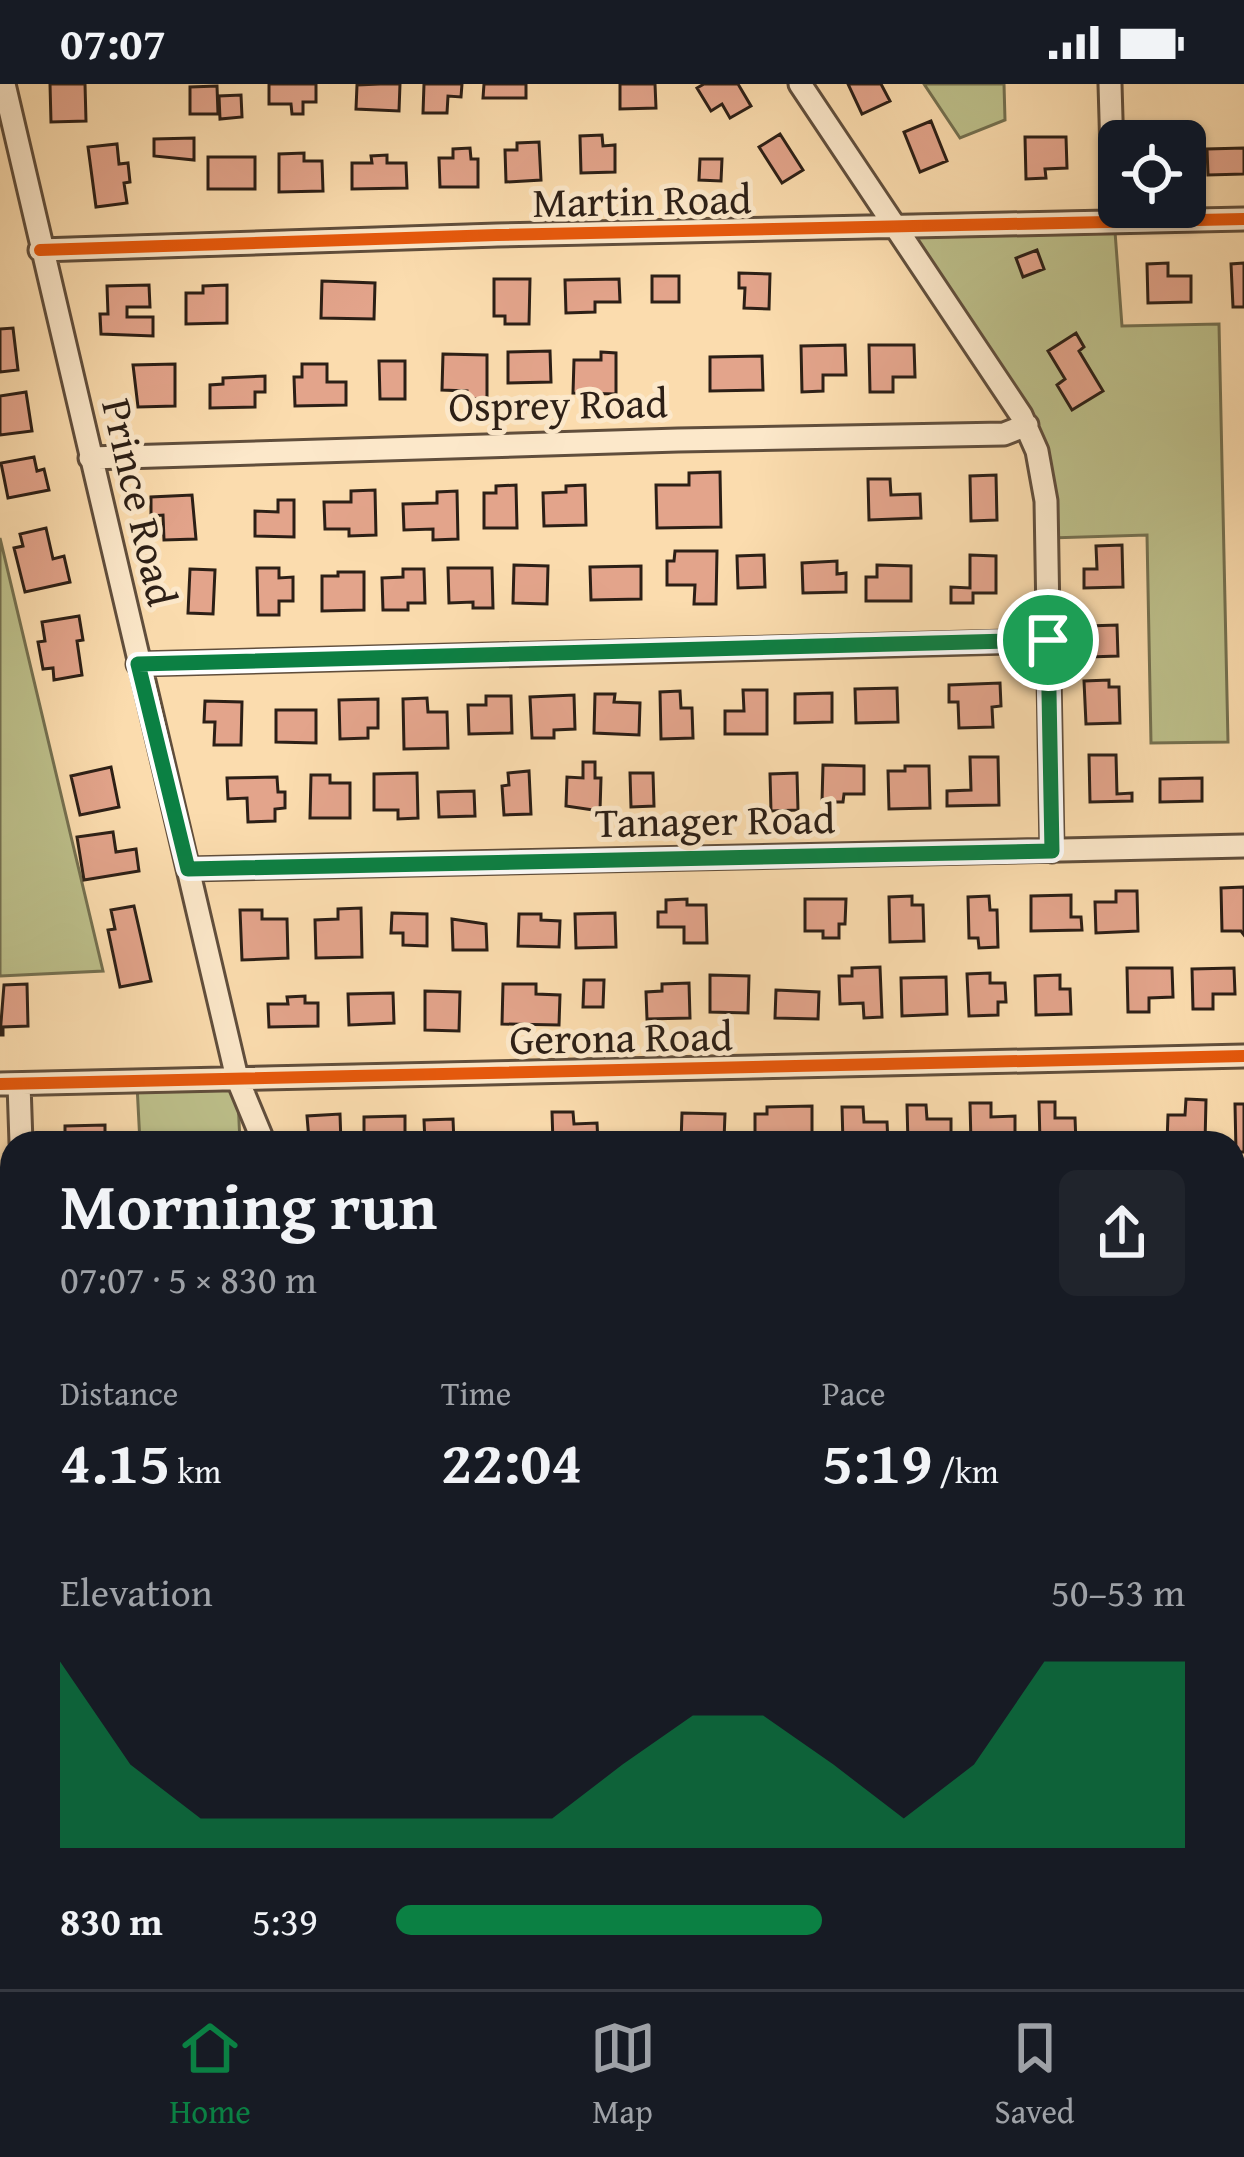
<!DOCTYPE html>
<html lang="en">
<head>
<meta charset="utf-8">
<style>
  :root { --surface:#171b24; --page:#20242c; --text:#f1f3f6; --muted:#9ea1a6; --line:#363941; --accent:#0b8043 }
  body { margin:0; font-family:"Gentium Book Plus",serif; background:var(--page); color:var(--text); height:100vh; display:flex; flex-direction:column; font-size:45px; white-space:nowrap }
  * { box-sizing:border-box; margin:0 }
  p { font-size:39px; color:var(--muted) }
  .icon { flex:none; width:66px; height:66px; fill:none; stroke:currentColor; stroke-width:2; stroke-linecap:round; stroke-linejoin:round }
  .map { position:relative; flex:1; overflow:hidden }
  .sheet { position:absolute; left:0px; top:1047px; width:1245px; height:858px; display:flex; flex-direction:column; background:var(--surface); border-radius:36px 36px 0 0; box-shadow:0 3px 9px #0004 }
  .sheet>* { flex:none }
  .fabs { position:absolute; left:1098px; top:36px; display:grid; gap:24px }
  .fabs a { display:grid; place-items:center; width:108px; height:108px; border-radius:18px; background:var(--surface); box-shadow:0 3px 9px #0004; font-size:60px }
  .pin { position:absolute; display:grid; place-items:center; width:102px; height:102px; color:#fff; margin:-51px; border:6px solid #fff; border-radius:50%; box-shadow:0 3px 12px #0007 }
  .round { display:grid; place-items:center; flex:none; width:126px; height:126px; border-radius:18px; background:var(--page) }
  .head { display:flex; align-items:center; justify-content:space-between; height:204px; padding:0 60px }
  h1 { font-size:66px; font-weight:700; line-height:90px }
  .stats { display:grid; grid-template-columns:repeat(3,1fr); gap:18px; height:204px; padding:12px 60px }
  .stats div { display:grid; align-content:center }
  .stats b { font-size:60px; font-weight:700 }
  .stats small { font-size:33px; font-weight:400 }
  .stats p { font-size:33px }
  .chart { height:336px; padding:24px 60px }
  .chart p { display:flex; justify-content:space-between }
  .chart svg { width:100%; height:216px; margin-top:12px; fill:var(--accent); opacity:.7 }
  ul { padding:0 60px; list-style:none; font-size:39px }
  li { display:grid; grid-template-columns:192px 144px 1fr; align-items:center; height:90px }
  li i { height:30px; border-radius:15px; background:var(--accent) }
  .status { display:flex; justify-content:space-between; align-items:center; height:84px; padding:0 60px; background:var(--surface); direction:ltr }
  .status svg { height:33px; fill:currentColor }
  .menu { display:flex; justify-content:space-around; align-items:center; height:168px; border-top:3px solid var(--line); background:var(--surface); font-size:33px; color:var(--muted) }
  .menu a { display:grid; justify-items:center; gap:6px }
  .menu .active { color:var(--accent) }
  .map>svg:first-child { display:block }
</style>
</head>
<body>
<div class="status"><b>07:07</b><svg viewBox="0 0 49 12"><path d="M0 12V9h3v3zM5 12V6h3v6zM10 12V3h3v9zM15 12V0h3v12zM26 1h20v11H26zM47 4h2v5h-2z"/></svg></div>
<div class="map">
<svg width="1244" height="1905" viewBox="0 0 1244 1905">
  <rect width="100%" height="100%" fill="#fbdcae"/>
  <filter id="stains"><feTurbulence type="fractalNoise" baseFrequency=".00167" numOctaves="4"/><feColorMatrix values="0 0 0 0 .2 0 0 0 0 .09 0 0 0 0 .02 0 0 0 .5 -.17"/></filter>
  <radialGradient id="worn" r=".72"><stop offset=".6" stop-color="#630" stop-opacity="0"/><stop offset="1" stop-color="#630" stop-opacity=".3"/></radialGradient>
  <path fill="#bdc08b" stroke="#747050" stroke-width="3" d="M924,0H1004L1005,36L960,54Z
    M1114,134L1122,242L1219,240L1228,658L1151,659L1147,451L1050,454L1044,384L896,146Z
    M0,454L103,887L0,892Z
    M237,993L240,1059H140L137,1001Z"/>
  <path fill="#e3a48b" stroke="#2c1f16" stroke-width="3" d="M50,0H85L86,37L51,38Z
    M269,0H316V18H303V30H292L291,20H269Z
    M380,0H400L399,27L356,25L357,1Z
    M424,0H462L461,13L448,12L447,29H423Z
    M484,0H526V14H483Z
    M620,0H655L656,24L620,25Z
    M704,0H738L751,22L730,34L722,20L711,27L697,4Z
    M848,0H881L890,17L862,30Z
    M217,2L218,30H190V3Z
    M241,11L242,33L220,35L219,12Z
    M931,37L947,77L920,88L904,48Z
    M1155,42L1182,43V57H1154Z
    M780,50L803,86L782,99L759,63Z
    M602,51L603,62L615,61V88L581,89L580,52Z
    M1025,53H1066L1067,84L1045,85L1046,94L1026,95Z
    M194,54V76L154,72V55Z
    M539,58L541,96L506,98L505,66H517V59Z
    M117,60L119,80L128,79L130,98L124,99L127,119L96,123L88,63Z
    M470,64L471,75H478V103H440L439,74H453V65Z
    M1244,64V90L1208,91L1207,65Z
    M304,69V77H322L323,107L279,108V70Z
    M387,71V79H406L407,104L352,105V79H372L371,72Z
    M208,73H255V105H208Z
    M700,75H722L721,97L699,96Z
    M1037,166L1044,185L1023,193L1016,174Z
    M1168,179V192H1191V218L1148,219L1147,180Z
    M1244,179V223H1233L1231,180Z
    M739,189L770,190L769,225L744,224L745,204H739Z
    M652,192H679V218H652Z
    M494,195H530L529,240H505V232H494Z
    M619,195L620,218H595V228L566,229L565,196Z
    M322,197L375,199L374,235L321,234Z
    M149,201L150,223H127V233H153V252L101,250L100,230H108L107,202Z
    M227,201V239L186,240V209H203V202Z
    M13,244L18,286L0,288V245Z
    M1076,249L1084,263L1079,267L1103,307L1072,326L1057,301L1065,295L1048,267Z
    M845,261L846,291H823V307L802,308L801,262Z
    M869,261H914L915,293H893V308H870Z
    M550,267L551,298L508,299V268Z
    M601,268L616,269V310L573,309L574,276H601Z
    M443,270L487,271V315H467V307L442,306Z
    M762,272L763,306L710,307V273Z
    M379,277H405V315H380Z
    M175,280V322L138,323L133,281Z
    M302,280H327V298H346V321L295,322L294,293H302Z
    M265,292V308H255V323L210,324V301L223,300V294Z
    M26,308L32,347L0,351V312Z
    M34,373L37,387L44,385L49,406L8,414L1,379Z
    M720,388L721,443L657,444L656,401H689V389Z
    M996,391L997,436L971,437L970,392Z
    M868,395H890L891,411L920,410L921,434L869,436Z
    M516,401L517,444H484V409H496V402Z
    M585,401L586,441L544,442L543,409L566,408V402Z
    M375,406L376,451L349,452V445H325L324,418H351V407Z
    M457,407L458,455L433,456V445L404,446L403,420L437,419V408Z
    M192,411L196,455L164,456L163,431L151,432V413Z
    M278,416H294V453L255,452V427L278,428Z
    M46,444L53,475L64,472L70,498L25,508L14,464L23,462L20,450Z
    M1122,461L1123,503L1084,504V485H1097L1096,462Z
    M675,467H717L716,520H694L695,501H667V477H674Z
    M764,471L765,503L738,504L737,472Z
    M970,471L996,472V509H973V519H951V503L970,504Z
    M837,477V490L846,489V508L803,509L802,479Z
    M514,481L548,482L547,520L513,519Z
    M877,481L911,482V517H866V493H877Z
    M641,482V515L591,516L590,483Z
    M257,484H279V494L293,493V517H279V531H258Z
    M448,484H492L493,524H473V518L449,519Z
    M190,485L215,486L213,530L188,529Z
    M403,485H424L425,519H408V526H383L382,494L403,493Z
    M338,488H364V526L322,527V492H338Z
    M79,532L83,556L77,557L82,591L54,596L53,584L43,585L38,558L45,557L42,538Z
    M1117,541L1118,572L1089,573L1088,542Z
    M1109,596V603H1119L1120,639L1086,640L1084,597Z
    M1000,599L1001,622L992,623L993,643L959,644L958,618H949V601Z
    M897,604L898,638L856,639L855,605Z
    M743,606H767V650H725V627H744Z
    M680,607L681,624H692L693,654L661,655L660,608Z
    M832,609V638L795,639V610Z
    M595,610H615L614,618L640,619L639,651L594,649Z
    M574,611L575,645L554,646V654H532L530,613Z
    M486,612H511L512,649L469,650L468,621H486Z
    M427,614L428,628H447L448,664L404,665L403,615Z
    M378,615V644H368V654L340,655L339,616Z
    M205,617L242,618L241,661H214L215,638H204Z
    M276,626H316V659L276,658Z
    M1089,671H1116L1117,710L1132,709V717L1090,718Z
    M970,673H998L999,721L947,722V707L971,706Z
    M583,678H595V694H601L600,727L566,722L567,693L583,694Z
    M823,681L864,682V710H844L843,718H822Z
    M905,682H929L930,724L889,725L888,687H905Z
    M111,683L119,723L80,731L71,692Z
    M529,687L531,730L504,731L502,702L509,701L508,689Z
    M417,689L418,734L398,735V726H374V690Z
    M630,689H653L654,722L631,723Z
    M797,689L798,726L771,727L770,690Z
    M311,691H330V699H350V734H310Z
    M277,693L278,708H285V724L275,725V737L248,738L247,714L228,715L227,694Z
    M1202,694V717L1160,718V695Z
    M474,707L475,732L439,733L438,708Z
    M113,748L116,768L136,765L139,787L84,796L77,753Z
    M1244,803V851L1241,847H1222L1221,804Z
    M1116,807H1137L1138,847L1096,849L1095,818H1116Z
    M1071,811V833H1081L1082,846L1031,847V812Z
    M912,812V821H923L924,857L890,858L889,813Z
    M989,812L990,826H997L998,863L979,864L978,854H969L968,813Z
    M687,815V821H706L707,859H684V843H658V828H666V816Z
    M805,815H846L845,840H839V854H823V847H805Z
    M134,822L151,897L120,903L108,846L115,845L111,826Z
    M361,824L362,873L316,874L315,836L338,835V825Z
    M240,826H262V835H287L288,874L242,876Z
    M392,829L427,830V862L403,861V849H391Z
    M615,829L616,863L576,864L575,830Z
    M519,830H541V836L560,837L559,863L518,862Z
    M452,835L486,840L487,866H453Z
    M880,883L882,933L864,934L863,919L840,920L839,892H852V884Z
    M1127,884H1172L1173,913L1149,914V928H1128Z
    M1234,884L1235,910H1213V925H1193L1192,885Z
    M990,889V899H1005L1006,918H998V931L969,932L967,890Z
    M710,891L749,892L748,929L710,928Z
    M1060,891V905H1070L1071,930L1036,931L1035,892Z
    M946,893L947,930L902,932L901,894Z
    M584,896H604L603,923H583Z
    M689,899L690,934L647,935L646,908L662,907V900Z
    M27,900L28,942L3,943V951H0L4,901Z
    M503,900H536V910L560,911L559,941L502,940Z
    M776,906L819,908L818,935L775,934Z
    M425,907L460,908L459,947L425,946Z
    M393,909L394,939L349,941L348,910Z
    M305,912V919H318V942L269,943L268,920H288L287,913Z
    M1186,1015L1206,1016L1205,1059H1167L1168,1031H1185Z
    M1039,1018H1055V1034H1075L1076,1059H1040Z
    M970,1019H991V1033L1015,1032V1059H971Z
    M1235,1020H1244V1068H1236Z
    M907,1021H926L927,1035H951V1059H908Z
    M812,1022V1059H755V1030H767V1023Z
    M842,1023H863L864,1038H887L888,1059H843Z
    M552,1028H573L574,1040L597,1039L598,1059H553Z
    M682,1029L725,1030L724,1056L681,1059Z
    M340,1030L341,1059L309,1056L307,1032Z
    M405,1032V1059H364V1033Z
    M453,1035L454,1059H425L424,1036Z
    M105,1041V1059H65V1042Z
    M435,1893H475V1905H435Z"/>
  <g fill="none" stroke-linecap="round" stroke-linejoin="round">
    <defs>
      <path id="minor" d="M4,0L237,994L264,1059
        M800,0L1021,331L1037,367L1046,417L1052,767
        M1110,0L1114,137
        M40,166L497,151L1244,135
        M90,374L678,356L1004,350L1027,341
        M138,580L1048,557
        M188,785L1244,762
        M0,1000L1244,972
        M19,1000L21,1059
        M1233,1181L1244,1180
        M1233,1390L1244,1389
        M56,1893L60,1905
        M276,1893L280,1905
        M527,1893V1905
        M737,1893L738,1905
        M944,1893L945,1905
        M1157,1893L1160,1905"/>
    </defs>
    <use href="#minor" stroke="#604e3c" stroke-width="27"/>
    <use href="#minor" stroke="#fce8ca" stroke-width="21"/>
    <defs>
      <path id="cycleway" d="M40,166L497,151L1244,135
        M0,1000L1244,972"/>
    </defs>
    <use href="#cycleway" stroke="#fce8ca" stroke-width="20"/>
    <use href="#cycleway" stroke="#e8590c" stroke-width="12"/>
  </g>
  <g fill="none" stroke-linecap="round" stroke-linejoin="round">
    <defs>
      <path id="route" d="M1048,556L1052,767L188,785L138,580Z"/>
    </defs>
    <use href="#route" stroke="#fff" stroke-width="24"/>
    <use href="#route" stroke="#0b8043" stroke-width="15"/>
  </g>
  <g text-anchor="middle" stroke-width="10" stroke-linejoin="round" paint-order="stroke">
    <g font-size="42" fill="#2c1f16" stroke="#fce8ca">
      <text transform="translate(642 116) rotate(-1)" y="15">Martin Road</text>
      <text transform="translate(558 320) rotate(-1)" y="15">Osprey Road</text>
      <text transform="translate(140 418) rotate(77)" y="15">Prince Road</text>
      <text transform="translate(715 736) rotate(-1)" y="15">Tanager Road</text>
      <text transform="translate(621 953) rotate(-1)" y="15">Gerona Road</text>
    </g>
  </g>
  <rect width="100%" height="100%" filter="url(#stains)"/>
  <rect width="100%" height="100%" fill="url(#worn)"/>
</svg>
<div class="fabs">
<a><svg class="icon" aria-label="locate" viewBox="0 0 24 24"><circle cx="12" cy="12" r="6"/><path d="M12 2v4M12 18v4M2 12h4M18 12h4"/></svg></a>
</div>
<div class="pin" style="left:1048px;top:556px;background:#1e9e55"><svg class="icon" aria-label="arrive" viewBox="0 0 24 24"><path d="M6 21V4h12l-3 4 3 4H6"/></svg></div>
<section class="sheet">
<div class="head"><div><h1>Morning run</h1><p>07:07 · 5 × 830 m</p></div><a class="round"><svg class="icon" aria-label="share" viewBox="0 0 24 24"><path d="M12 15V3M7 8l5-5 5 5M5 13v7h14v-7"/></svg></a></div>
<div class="stats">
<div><p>Distance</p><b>4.15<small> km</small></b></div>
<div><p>Time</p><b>22:04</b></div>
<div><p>Pace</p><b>5:19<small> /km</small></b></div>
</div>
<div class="chart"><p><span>Elevation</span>50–53 m</p>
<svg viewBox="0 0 160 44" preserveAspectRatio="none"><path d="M0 44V6L10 27L20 38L30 38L40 38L50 38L60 38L70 38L80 27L90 17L100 17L110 27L120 38L130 27L140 6L150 6L160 6V44z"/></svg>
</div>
<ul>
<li><b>830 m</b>5:39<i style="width:54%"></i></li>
</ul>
</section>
</div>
<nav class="menu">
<a class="active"><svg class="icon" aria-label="home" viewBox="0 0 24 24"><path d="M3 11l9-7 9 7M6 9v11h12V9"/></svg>Home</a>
<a><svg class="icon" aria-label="map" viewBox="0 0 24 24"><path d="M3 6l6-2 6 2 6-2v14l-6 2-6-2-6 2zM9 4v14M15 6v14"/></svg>Map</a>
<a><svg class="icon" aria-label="saved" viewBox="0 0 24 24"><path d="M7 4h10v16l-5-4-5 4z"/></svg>Saved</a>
</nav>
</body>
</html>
